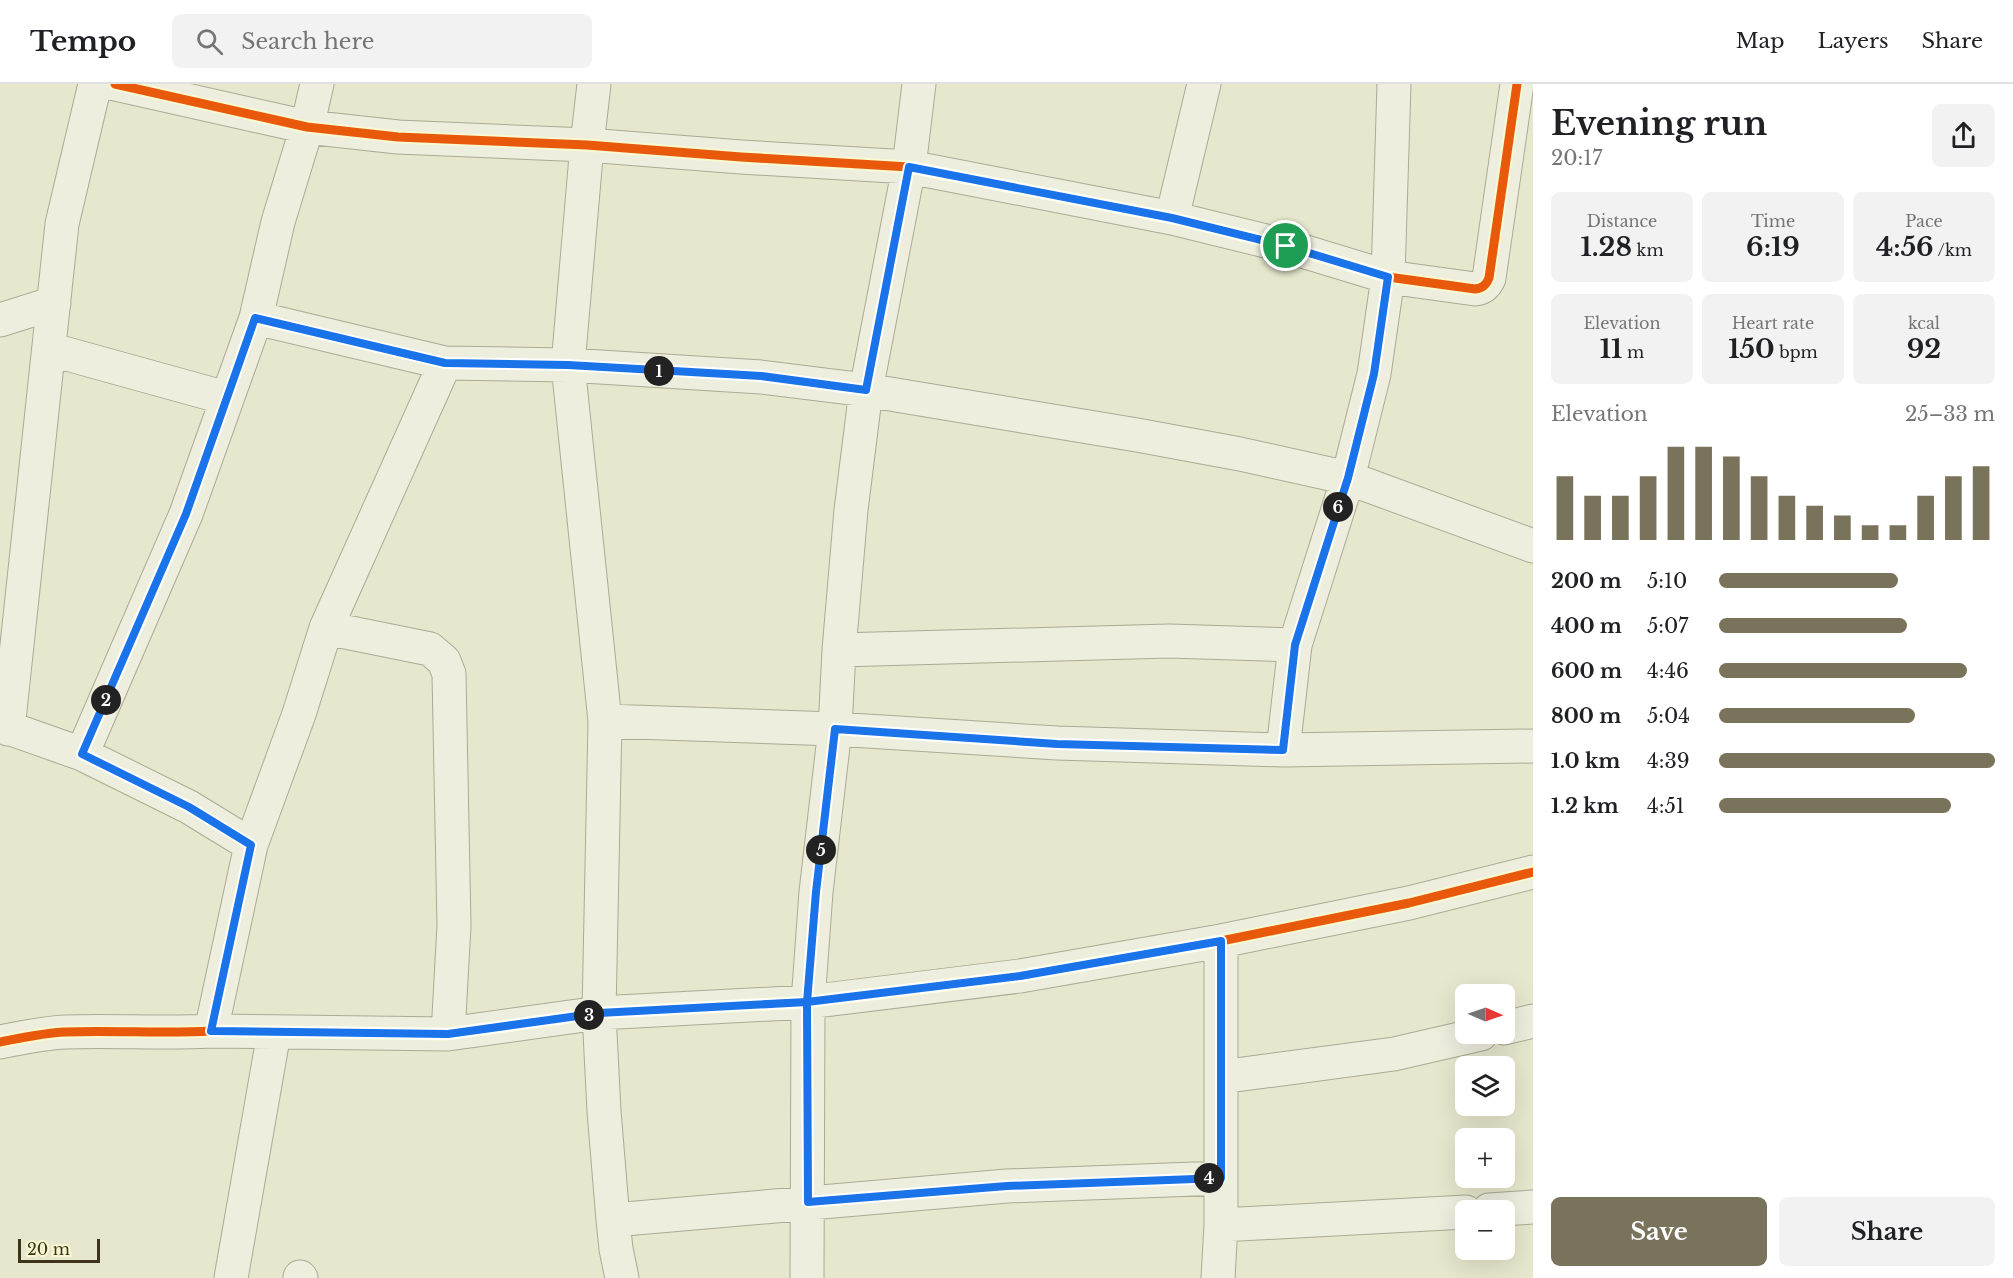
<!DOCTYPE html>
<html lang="en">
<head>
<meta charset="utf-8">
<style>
  :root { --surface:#fff; --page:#f2f2f2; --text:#202124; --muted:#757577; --line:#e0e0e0; --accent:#78735a }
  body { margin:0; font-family:"Libre Baskerville",serif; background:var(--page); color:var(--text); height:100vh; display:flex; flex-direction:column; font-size:22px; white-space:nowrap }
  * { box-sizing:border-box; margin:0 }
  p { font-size:20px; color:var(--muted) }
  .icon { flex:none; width:33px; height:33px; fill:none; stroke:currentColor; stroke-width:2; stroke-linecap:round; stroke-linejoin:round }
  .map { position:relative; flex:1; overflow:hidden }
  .side { display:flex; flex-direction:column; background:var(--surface); width:480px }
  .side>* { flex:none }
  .needle { width:39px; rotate:92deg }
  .fabs { position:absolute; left:1455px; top:900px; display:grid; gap:12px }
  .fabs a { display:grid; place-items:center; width:60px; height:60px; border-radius:9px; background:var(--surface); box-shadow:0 6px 24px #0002; font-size:30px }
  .scale { position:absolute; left:18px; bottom:15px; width:82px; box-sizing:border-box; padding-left:6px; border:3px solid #3c351c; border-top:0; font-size:16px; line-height:21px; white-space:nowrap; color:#3c351c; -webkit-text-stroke:4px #f8f9d1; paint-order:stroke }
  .pin { position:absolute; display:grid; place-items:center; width:51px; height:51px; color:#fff; margin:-26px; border:3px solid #fff; border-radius:50%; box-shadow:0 2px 6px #0007 }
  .km { position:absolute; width:30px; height:30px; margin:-15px; border-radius:50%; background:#222; color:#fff; font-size:16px; line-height:30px; text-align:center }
  .round { display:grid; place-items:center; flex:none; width:63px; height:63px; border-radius:9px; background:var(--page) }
  .overview { display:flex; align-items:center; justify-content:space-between; height:102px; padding:0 18px }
  h1 { font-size:33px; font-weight:800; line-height:45px }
  .metrics { display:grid; grid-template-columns:repeat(3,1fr); gap:9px; height:102px; padding:6px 18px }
  .metrics div { display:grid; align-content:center; border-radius:9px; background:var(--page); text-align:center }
  .metrics b { font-size:26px; font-weight:800 }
  .metrics small { font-size:16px; font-weight:400 }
  .metrics p { font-size:16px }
  .chart { height:168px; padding:12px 18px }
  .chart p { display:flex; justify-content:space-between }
  .chart svg { width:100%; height:108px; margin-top:6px; stroke:var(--accent); stroke-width:6 }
  .primary-button { display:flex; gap:12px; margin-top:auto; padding:12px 18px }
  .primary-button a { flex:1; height:69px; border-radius:9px; background:var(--accent); color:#fff; font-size:24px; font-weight:800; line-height:69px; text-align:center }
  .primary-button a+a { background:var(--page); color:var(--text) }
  ul { padding:0 18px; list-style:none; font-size:20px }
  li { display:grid; grid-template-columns:96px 72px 1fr; align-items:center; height:45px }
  li i { height:15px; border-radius:8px; background:var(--accent) }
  header { display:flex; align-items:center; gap:36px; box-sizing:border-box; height:84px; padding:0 30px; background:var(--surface); border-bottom:2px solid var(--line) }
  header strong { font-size:28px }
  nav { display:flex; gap:33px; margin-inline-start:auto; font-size:21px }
  .search { width:420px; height:54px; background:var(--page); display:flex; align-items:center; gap:15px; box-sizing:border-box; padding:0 21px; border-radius:9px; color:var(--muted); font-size:22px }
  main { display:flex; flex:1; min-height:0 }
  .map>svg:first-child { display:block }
</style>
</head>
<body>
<header>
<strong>Tempo</strong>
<div class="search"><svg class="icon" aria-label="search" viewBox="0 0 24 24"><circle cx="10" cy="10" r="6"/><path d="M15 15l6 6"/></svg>Search here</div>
<nav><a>Map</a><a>Layers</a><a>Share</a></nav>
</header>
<main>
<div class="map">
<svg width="1533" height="1194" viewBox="0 0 1533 1194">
  <rect width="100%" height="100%" fill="#e6e7cc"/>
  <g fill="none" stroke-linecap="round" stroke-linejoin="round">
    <defs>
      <path id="minor" d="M115,0L307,43L398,53L587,61L741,73L909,83L1172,134L1286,162L1388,193L1475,205C1483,204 1486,201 1489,194L1517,0
        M594,0L587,61L568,281L605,637L599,929L604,1027L613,1136L616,1165L622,1194
        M1172,134L1204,0
        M256,234L445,279L568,281L761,293L866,306L1137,351L1240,370L1348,394L1533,462
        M0,236L54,219
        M49,265L226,314
        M326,544L430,565L444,577L449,590L454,842L448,950
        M839,566L1169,557L1295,561
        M605,637L835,645L1057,659L1283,666L1533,662
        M0,641L82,670L189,723L251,761
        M8,645L62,140L95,0
        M1283,666L1295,561L1348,394L1374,290L1388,193L1394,0
        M82,670L186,430L256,234L278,138L307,43L317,0
        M1504,944L1533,937
        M211,947L251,761L299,630L326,544L445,279
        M0,958C21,954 43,949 65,948C114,946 162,950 211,947L448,950L599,929L808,918L1020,892L1221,857L1409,819L1533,788
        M1221,993L1394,970L1481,950
        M1489,1126L1533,1123
        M613,1136L1007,1102L1221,1094
        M1221,1141L1466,1128
        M300,1193L301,1194
        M231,1194L274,949
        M807,1194L808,918L816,808L835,645L839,566L851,426L866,306L909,83L919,0
        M1218,1194L1221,1141V857"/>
    </defs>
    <use href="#minor" stroke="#abaa95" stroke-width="35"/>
    <use href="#minor" stroke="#eeeedf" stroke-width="33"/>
    <defs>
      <path id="cycleway" d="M115,0L307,43L398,53L587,61L741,73L909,83L1172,134L1286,162L1388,193L1475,205C1483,204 1486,201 1489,194L1517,0
        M0,958C21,954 43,949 65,948C114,946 162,950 211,947L448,950L599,929L808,918L1020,892L1221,857L1409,819L1533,788"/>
    </defs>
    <use href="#cycleway" stroke="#f8f9d1" stroke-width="13"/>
    <use href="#cycleway" stroke="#e8590c" stroke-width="9"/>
  </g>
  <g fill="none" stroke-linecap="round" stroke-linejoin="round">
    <defs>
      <path id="route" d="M1286,162L1172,134L909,83L866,306L761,292L568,281L445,279L255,234L186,430L82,670L189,723L251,761L211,947L448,950L599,929L807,918L808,1118L1007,1102L1221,1094V857L1020,892L807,918L816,808L835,645L1057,660L1283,666L1295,561L1348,394L1374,290L1388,193L1286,162"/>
    </defs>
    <use href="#route" stroke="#fff" stroke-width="12"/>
    <use href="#route" stroke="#1a73e8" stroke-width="8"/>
  </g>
</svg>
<div class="fabs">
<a><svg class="needle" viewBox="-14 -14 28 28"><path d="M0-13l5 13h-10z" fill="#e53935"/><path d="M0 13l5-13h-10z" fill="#757577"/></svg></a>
<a><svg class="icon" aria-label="layers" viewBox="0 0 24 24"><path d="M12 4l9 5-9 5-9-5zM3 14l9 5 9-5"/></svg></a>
<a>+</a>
<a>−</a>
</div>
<div class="scale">20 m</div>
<div class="pin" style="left:1286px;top:162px;background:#1e9e55"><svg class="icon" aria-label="arrive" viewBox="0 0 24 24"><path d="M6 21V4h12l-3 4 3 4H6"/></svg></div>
<b class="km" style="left:659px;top:287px">1</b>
<b class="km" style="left:106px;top:616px">2</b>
<b class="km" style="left:589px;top:931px">3</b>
<b class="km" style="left:1209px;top:1094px">4</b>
<b class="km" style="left:821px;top:766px">5</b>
<b class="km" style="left:1338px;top:423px">6</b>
</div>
<section class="side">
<div class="overview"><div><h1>Evening run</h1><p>20:17</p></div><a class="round"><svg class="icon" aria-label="share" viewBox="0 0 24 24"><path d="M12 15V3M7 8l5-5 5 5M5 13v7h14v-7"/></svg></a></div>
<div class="metrics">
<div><p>Distance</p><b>1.28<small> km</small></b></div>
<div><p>Time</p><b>6:19</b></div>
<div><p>Pace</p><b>4:56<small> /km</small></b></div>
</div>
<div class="metrics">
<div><p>Elevation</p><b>11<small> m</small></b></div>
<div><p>Heart rate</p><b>150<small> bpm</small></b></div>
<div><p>kcal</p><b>92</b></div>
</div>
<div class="chart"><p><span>Elevation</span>25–33 m</p>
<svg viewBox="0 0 160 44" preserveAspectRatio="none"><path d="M5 44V18M15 44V26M25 44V26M35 44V18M45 44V6M55 44V6M65 44V10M75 44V18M85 44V26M95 44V30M105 44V34M115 44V38M125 44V38M135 44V26M145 44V18M155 44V14"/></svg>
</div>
<ul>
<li><b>200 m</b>5:10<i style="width:65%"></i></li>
<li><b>400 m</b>5:07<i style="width:68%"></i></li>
<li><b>600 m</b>4:46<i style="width:90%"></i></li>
<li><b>800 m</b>5:04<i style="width:71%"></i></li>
<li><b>1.0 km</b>4:39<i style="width:100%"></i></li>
<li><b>1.2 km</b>4:51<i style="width:84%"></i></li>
</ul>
<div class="primary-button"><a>Save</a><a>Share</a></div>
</section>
</main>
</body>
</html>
